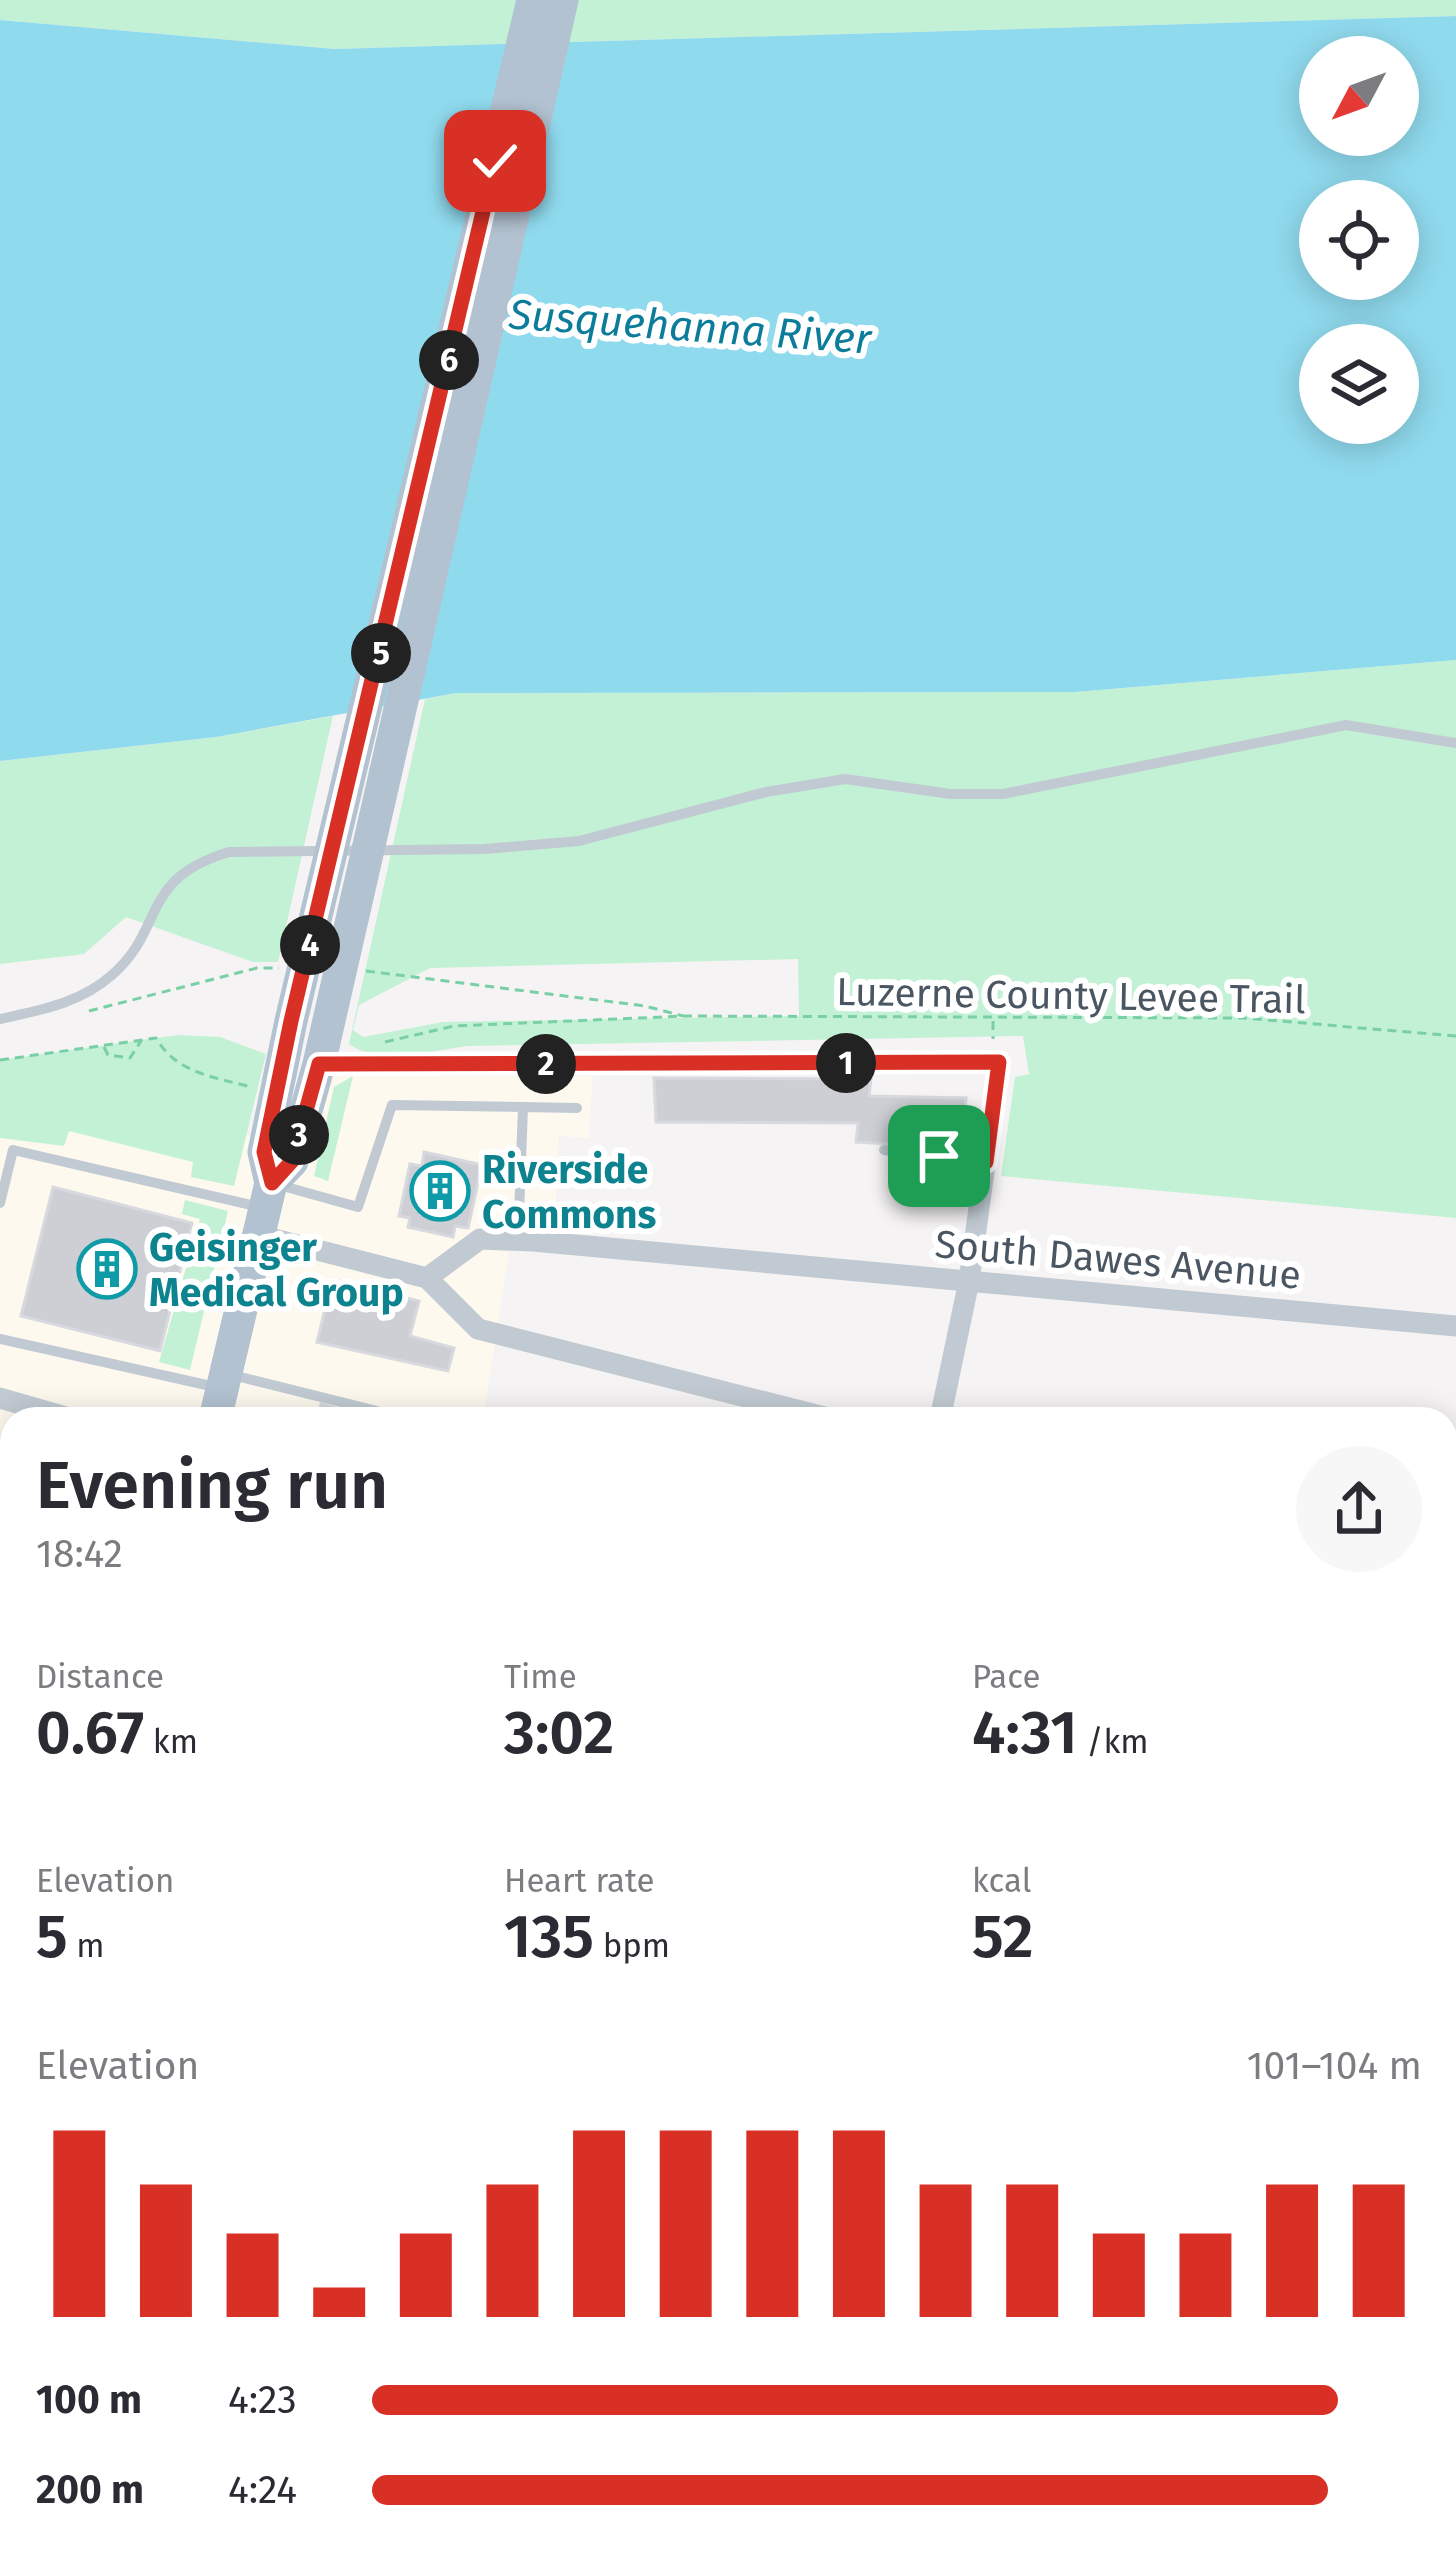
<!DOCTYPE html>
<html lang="en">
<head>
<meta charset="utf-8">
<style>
  :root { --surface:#fff; --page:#f7f7f7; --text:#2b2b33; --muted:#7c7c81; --accent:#d93025 }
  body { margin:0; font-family:"Fira Sans",sans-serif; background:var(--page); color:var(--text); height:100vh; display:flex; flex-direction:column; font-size:45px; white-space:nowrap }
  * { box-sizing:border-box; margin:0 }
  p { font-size:39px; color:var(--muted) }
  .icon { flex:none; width:66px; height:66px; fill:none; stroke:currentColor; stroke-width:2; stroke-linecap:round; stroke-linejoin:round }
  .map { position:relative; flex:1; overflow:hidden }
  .panel { position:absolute; left:0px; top:1407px; width:1458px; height:1155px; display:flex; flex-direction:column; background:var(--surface); border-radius:36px 36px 0 0; box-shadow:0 6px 30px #0003 }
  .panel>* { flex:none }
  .needle { width:78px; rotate:229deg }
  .fabs { position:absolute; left:1299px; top:36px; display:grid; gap:24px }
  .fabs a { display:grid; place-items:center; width:120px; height:120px; border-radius:50%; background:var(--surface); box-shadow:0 6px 30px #0003; font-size:60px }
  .pin { position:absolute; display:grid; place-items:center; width:102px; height:102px; color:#fff; margin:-51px; border-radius:24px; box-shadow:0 6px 18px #0006 }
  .km { position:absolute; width:60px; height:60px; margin:-30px; border-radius:50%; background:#222; color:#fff; font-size:33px; line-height:60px; text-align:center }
  .round { display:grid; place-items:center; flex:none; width:126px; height:126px; border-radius:63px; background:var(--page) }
  .summary { display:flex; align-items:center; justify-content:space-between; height:204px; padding:0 36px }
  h1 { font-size:66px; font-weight:600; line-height:90px }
  .metrics { display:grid; grid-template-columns:repeat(3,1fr); gap:18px; height:204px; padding:12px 36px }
  .metrics div { display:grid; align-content:center }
  .metrics b { font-size:60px; font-weight:600 }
  .metrics small { font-size:33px; font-weight:400 }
  .metrics p { font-size:33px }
  .chart { height:336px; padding:24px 36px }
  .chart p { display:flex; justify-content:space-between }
  .chart svg { width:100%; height:216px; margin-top:12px; stroke:var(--accent); stroke-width:6 }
  ul { padding:0 36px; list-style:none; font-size:39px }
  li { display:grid; grid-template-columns:192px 144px 1fr; align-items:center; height:90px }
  li i { height:30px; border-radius:15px; background:var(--accent) }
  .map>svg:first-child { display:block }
</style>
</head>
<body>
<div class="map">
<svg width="1456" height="2560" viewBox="0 0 1456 2560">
  <rect width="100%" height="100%" fill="#f5f3f3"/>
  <path fill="#fdf9ef" d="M324,1076H593L589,1138L559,1136L554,1231L512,1232L483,1419H12V2302L0,2299V1135L178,1121L251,1136L306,1156Z
    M0,2452L12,2455V2550H347L382,2560H0Z"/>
  <path fill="#e6e4e5" d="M1446,2439L1456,2442V2560H756L716,2550H1446Z"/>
  <path fill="#c3f1d5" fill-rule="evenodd" d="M0,0H1456V16L335,49L0,20Z
    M1456,660V1218L1001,1176L1015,1077L1029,1074L1023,1036L467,1046C431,1051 380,1066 349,1044L425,699L456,693L1075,692ZM798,959L799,1016L443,1022L363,1037L353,1030L359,1005L430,968Z
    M333,716L278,962H253L126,917L84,954L0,964V761L216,737Z
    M178,1035L220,1037L266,1054L234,1186L191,1177L193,1162L69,1131L64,1146L0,1138V1060Z
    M353,1076L328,1181L314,1176L334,1087Z
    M185,1200L228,1211L190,1370L159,1362L200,1219L182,1214Z
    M1446,2446L1456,2449V2560H1076L1078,2550H1446Z
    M410,2550H847L884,2560H447Z"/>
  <path fill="#90daee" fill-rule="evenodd" d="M1456,16V660L1075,692L456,693L216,737L0,761V20L335,49ZM1320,57H1398V135H1320ZM1320,201H1398V279H1320ZM1320,345H1398V423H1320Z"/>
  <path fill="#cdcfd5" stroke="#d7d9de" stroke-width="3" d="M654,1078L871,1079L869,1096L966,1098L962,1148L856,1142L858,1123L656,1122Z
    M424,1152L482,1165L468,1228L455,1226L453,1237L408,1227L410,1218L399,1216L410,1164L422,1166Z
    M53,1187L192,1223L160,1351L21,1316Z
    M340,1281L419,1301L410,1336L454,1348L448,1371L317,1342L326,1305L333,1308Z
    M321,1404L343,1410L341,1419H317Z
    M0,1448L12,1451V1540L0,1537Z
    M0,1595L12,1598L5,1627L0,1626Z
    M0,1691L12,1694L0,1752Z
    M0,1765L12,1768V1800L0,1797Z
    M0,1819L12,1822V1859L0,1856Z
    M3,2527L12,2529V2550H44L41,2560H0Z"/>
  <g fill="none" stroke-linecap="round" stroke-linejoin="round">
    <path stroke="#7ad0a6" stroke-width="3" stroke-dasharray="9 6" stroke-linecap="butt" d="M366,971L645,1006L683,1016
      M89,1011L257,968H279
      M993,1021V1039
      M385,1042L454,1026L685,1016L1244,1018L1456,1036
      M104,1047L108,1055L130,1058L141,1041
      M0,1060L156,1038C176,1073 214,1077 251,1087"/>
    <path stroke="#c1cad2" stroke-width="10" d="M0,1019C40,1010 79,1004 112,975C166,928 139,879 229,852L485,849L579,841L766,792L845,779L951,794H1003L1346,725L1456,743
      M523,1107L577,1108
      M884,1150L986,1162
      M279,1185L358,1207L392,1105L523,1107L518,1241
      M0,1203L13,1150L260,1207
      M0,1339L220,1388
      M232,1375L377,1411L390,1419
      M0,1571L12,1574
      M0,1659L12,1662
      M0,1861L12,1864
      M0,2099L12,2102
      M0,2477L12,2480
      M253,2550L284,2559
      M887,2550L927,2560"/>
    <path stroke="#c1cad2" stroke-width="21" d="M319,1064L999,1062L969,1281L940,1419
      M258,1235L427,1278
      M427,1278L480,1239L533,1241L1456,1326
      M427,1278L478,1329L832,1419
      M0,1398L73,1419
      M1446,1557L1456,1559
      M1446,1799L1456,1801
      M0,1961L12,1964
      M1446,2058L1456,2060
      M1446,2310L1456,2312"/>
    <path stroke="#b3c2d1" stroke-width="33" d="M271,1183L264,1152L291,1021L533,0
      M215,1419L271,1183L292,1161L319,1064L562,0
      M0,2311L12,2260"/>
    <defs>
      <path id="rail" d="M0,2378L12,2381
        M656,2550L694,2560"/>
    </defs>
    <use href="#rail" stroke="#b5b8bd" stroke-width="10"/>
    <use href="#rail" stroke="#fff" stroke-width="6" stroke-dasharray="18" stroke-linecap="butt"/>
  </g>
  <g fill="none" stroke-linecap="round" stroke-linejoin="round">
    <defs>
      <path id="route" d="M495,161L291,1021L264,1152L272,1183L292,1161L319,1064L999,1062L986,1162L939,1156"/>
    </defs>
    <use href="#route" stroke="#fff" stroke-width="24"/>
    <use href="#route" stroke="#d93025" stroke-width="15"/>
  </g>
  <defs>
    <symbol id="building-ring" viewBox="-11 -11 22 22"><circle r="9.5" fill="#fff" stroke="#0f9aa8" stroke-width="1.5"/><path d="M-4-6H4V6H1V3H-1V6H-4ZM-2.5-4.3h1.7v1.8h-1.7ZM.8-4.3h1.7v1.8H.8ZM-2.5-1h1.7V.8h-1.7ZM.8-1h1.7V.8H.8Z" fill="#0f9aa8"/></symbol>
  </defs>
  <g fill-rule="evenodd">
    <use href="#building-ring" x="407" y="1158" width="66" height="66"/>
    <use href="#building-ring" x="74" y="1236" width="66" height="66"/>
  </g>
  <g text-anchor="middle" stroke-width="12" stroke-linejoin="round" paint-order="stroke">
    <g font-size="39" fill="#4a5661" stroke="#fff">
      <text transform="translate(1071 995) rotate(1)" y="14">Luzerne County Levee Trail</text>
      <text transform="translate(1118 1259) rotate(5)" y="14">South Dawes Avenue</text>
    </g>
    <g font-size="39" font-weight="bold" fill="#0d838f" stroke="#fff" text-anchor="start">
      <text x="482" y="1183">Riverside<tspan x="482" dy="45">Commons</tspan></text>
      <text x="149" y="1261">Geisinger<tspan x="149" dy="45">Medical Group</tspan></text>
    </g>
    <g font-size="42" font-style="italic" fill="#0c7c9b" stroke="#fff">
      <text transform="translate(690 326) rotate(4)" y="15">Susquehanna River</text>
    </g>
  </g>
</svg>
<div class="fabs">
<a><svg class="needle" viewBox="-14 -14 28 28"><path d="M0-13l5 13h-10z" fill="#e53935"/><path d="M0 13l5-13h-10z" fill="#7c7c81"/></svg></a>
<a><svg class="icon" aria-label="locate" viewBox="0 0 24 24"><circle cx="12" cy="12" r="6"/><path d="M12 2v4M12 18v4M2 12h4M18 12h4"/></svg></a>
<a><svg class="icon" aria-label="layers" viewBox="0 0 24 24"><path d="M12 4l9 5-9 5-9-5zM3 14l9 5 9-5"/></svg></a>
</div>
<div class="pin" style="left:939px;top:1156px;background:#1e9e55"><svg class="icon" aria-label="arrive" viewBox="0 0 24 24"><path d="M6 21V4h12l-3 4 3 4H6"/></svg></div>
<div class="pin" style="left:495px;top:161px;background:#d93025"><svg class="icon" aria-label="check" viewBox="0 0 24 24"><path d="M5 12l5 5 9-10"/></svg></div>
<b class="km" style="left:846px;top:1063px">1</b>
<b class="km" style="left:546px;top:1064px">2</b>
<b class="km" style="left:299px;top:1135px">3</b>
<b class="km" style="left:310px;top:945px">4</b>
<b class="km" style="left:381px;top:653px">5</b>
<b class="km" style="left:449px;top:360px">6</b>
<section class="panel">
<div class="summary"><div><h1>Evening run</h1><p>18:42</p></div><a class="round"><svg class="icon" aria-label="share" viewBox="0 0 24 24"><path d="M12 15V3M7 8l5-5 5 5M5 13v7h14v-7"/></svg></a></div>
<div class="metrics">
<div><p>Distance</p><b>0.67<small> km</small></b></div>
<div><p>Time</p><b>3:02</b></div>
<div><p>Pace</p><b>4:31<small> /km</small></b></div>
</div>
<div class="metrics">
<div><p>Elevation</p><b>5<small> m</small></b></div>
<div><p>Heart rate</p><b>135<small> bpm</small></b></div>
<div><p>kcal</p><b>52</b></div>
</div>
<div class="chart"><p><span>Elevation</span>101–104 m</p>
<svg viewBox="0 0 160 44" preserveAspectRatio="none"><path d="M5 44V6M15 44V17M25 44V27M35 44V38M45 44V27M55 44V17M65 44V6M75 44V6M85 44V6M95 44V6M105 44V17M115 44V17M125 44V27M135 44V27M145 44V17M155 44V17"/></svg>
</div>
<ul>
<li><b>100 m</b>4:23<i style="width:92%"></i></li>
<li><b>200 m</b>4:24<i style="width:91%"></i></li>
</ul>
</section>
</div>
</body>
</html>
